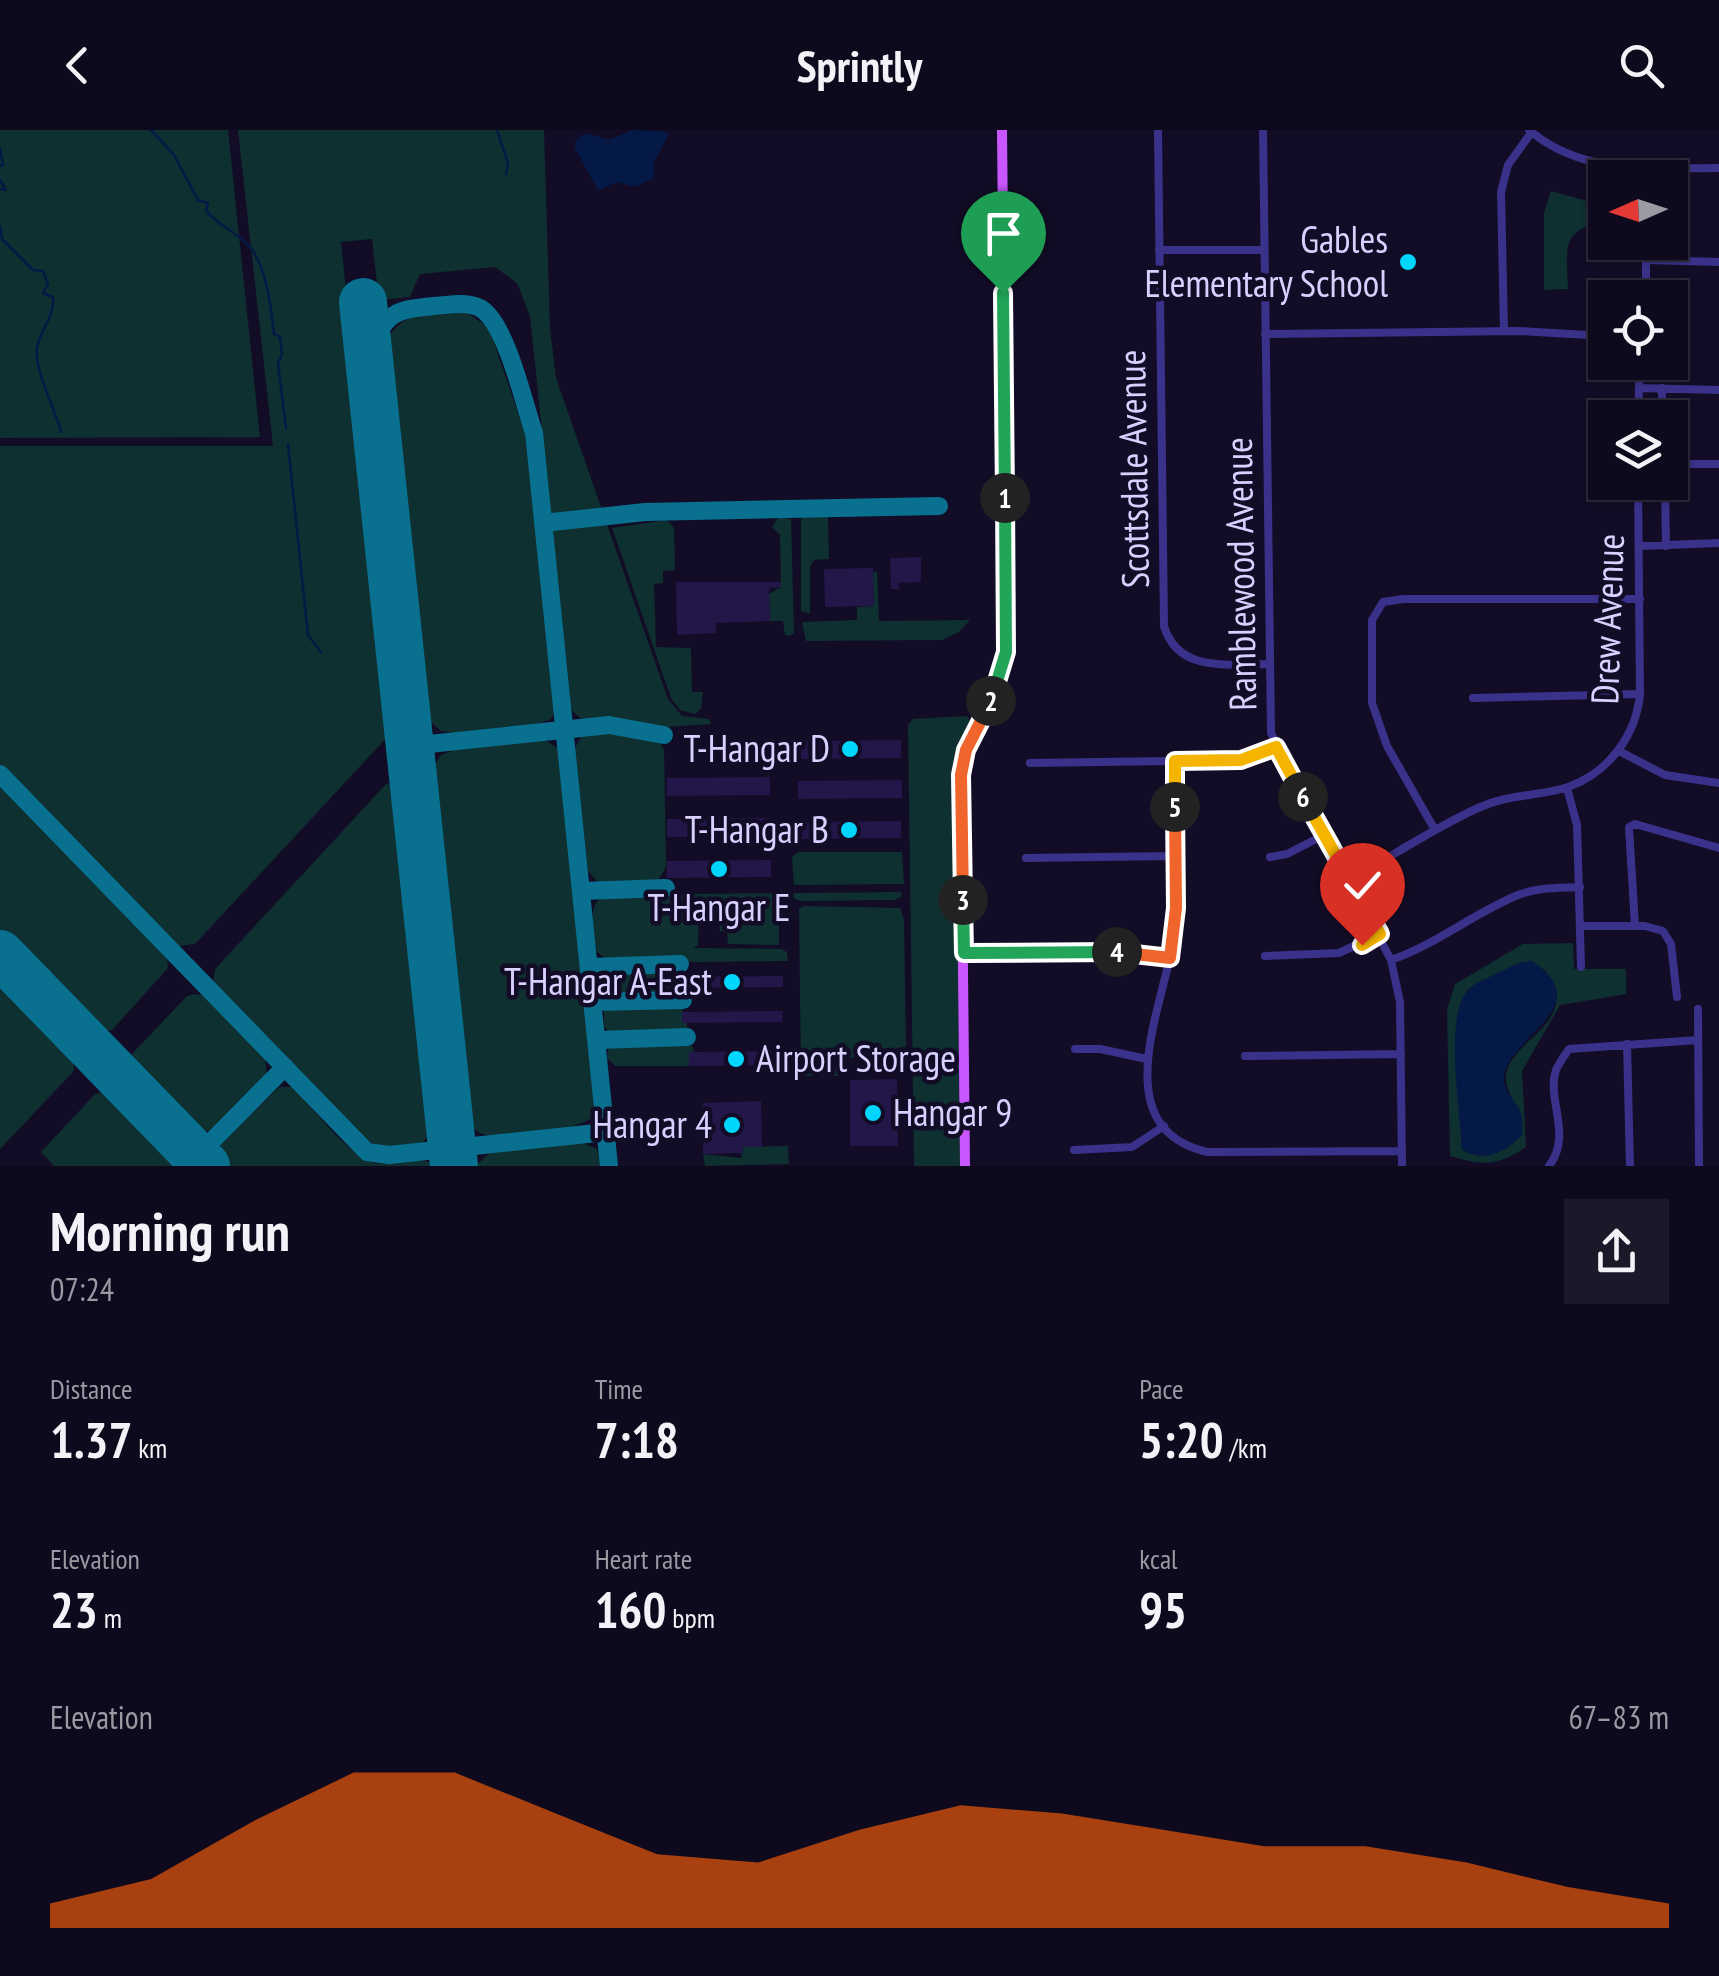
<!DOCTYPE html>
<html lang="en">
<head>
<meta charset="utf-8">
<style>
  :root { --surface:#0e091c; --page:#1c1729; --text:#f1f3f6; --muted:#9b9aa3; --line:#2e2a3b; --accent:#ea580c }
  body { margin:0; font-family:"PT Sans Narrow",sans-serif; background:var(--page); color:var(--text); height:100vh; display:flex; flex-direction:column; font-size:38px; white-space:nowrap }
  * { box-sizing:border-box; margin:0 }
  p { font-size:32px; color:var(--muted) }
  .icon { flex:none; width:55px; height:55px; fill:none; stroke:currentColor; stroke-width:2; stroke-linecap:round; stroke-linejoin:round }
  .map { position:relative; height:1036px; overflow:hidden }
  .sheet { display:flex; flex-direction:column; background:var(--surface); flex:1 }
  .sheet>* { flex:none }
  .needle { width:65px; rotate:267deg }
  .tools { position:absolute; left:1588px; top:30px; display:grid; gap:20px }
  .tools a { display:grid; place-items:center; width:100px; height:100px; border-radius:0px; background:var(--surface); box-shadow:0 2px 8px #0004,0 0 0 2px var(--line); font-size:50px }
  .pin { position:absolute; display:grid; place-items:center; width:85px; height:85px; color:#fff; margin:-102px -42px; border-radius:50% 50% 50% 0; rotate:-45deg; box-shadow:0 0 10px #0007 }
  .pin .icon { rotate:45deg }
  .km { position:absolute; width:50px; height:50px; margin:-25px; border-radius:50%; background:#222; color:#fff; font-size:28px; line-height:50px; text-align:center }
  .round { display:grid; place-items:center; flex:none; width:105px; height:105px; border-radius:0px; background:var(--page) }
  .summary { display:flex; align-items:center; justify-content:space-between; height:170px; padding:0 50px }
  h1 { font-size:55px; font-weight:800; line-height:75px }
  .metrics { display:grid; grid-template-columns:repeat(3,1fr); gap:15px; height:170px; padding:10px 50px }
  .metrics div { display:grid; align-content:center }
  .metrics b { font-size:50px; font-weight:800 }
  .metrics small { font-size:28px; font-weight:400 }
  .metrics p { font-size:28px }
  .chart { height:280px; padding:20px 50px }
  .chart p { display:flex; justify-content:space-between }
  .chart svg { width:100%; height:180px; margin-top:10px; fill:var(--accent); opacity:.7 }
  header { display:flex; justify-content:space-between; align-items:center; height:130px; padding:0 50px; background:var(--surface); font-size:45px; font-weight:800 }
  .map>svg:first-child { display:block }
</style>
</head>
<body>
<header><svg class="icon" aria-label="back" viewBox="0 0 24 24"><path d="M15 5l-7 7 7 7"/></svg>Sprintly<svg class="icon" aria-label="search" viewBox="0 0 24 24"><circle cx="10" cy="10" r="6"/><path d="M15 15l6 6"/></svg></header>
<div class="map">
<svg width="1719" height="1036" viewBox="0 0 1719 1036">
  <rect width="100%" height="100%" fill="#120c26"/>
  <path fill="#0e3030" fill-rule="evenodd" d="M0,0H228L260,307L0,308Z
    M238,0H544L550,198L556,248L668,569L682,586L709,589L711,594L664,597L613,588L584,591L571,580L530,186L517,153L495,137L420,144L410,167L379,170L372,109L341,112L392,598L390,604L195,814L177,816L0,634V316H273Z
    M1551,61L1605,76V89C1559,103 1567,117 1568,159L1544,160V83Z
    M465,181L489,198L525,303L555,581L551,589L540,593L453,603L441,601L422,584L384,216C401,178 429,185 465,181Z
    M779,387L791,389L794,503L789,506L785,505L783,491H770L769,464L781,457L780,405L772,397Z
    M801,387H828L829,429L814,430L810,437V484L801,481Z
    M667,390L674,398L675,440L663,441V453L654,454L656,517L691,518L692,562H703L701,579L695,584L680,580L671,568L612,398Z
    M873,442H877L879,491L970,490L959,502L942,510L806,511L802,492L857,490V477L874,476Z
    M967,586L973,595L960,625L956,655L961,1036H914L908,595L913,589Z
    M610,600L656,608L664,619L666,737L657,752L600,754L588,741L575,618L582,605Z
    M545,610L559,619L596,984C586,999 506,1010 487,1005C475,1003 470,995 463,985L429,643L441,625L458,618Z
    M387,653L396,659L433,1001L422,1013L381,1017L366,1011L213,852L215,839Z
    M0,657L167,827L168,838L112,900L98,901L0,801Z
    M798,722H902L904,754L794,755L792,727Z
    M902,762L901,767L894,770L800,771L793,768L794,763Z
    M785,763V771H779V815L728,814L727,802L720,801L719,785H699L698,815L693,818L781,819L787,822L788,831L612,833L597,822C593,802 585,776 605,765Z
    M803,776L900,778L904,790L906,917L896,918V927L844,928V938L838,946H801L799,779Z
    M1573,813L1574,839H1626V864L1560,875L1522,941L1526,1017C1498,1036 1484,1036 1450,1026L1447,880L1455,854L1523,814ZM1521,832L1545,840C1548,846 1555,855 1556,862C1563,907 1486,919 1511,966L1470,1024L1462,1019L1456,904L1467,860Z
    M680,838L686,858L683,866L608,867L601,861L600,848L605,841Z
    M0,845L73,919L74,941L0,1019Z
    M195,864L202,865L265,929L267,944L209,1001L192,1000L132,940L131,925L187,866Z
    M683,873L682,892L687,893V903L614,905L604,897V880L609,876Z
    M690,911L694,922L689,923V936H615L607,928L608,919L617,913Z
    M279,957H292C311,976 350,1027 374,1033C395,1036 417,1023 436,1036H229L220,1027L221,1013Z
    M110,961L183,1036H54L41,1022L95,964Z
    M581,1012L597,1019L601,1036H475L490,1023Z
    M788,1016L789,1034L705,1036L703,1024L741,1028L743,1017Z"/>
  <path fill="#041946" d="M632,0L663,1L669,5L654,31V48L635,57L617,52L598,61L575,18V11L585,3L609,10Z
    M1532,831C1599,876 1510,906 1504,946C1502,960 1515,970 1520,981C1523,988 1522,997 1522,1005C1506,1022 1484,1034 1462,1019C1460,982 1446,895 1464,865C1471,854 1485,849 1496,844C1508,838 1519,832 1532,831Z"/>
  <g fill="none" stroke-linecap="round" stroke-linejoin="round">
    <path stroke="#041946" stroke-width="2.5" d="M151,0L174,25L198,70L208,73L206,80C218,97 238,102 250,117C267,139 271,177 274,204L280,207L282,225L278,233L286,298
      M497,0L508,33L506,44
      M0,18L3,35L0,36
      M0,50L6,60L0,59
      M0,96L2,109L33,140L43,141L48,154L43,163L53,167C55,187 40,199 37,218C34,241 55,278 61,302
      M288,314L308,505L321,522"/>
    <path stroke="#097090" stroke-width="18" d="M368,218C390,182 393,180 434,176C449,175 466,171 480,178C506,192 524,274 534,303L609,1036
      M543,393L645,382L939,376
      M410,616L609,595L664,605
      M0,644L367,1022L389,1025L606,1002
      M582,761L666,758
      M590,837L680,834
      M593,872L683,870
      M598,910L687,907
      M197,1026L285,937"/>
    <path stroke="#097090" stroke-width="48" d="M363,172L454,1036
      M0,824L206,1036"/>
  </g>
  <path fill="#231649" d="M921,427V452L898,453L899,459H891L890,428Z
    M873,438L874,476L825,477L824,439Z
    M676,452H781V457L769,458L770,491L716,493V503L677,505Z
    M901,610V628L798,629L797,611Z
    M770,647V665L667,666V648Z
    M902,650V668L798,669V651Z
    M770,688L771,706L667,707V689Z
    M901,691V708L798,709L797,692Z
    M771,730V747L667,748V731Z
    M778,846H783V857L681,858V847Z
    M778,881H783L782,892L682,893V882Z
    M783,921V935L689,936V922Z
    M897,949L898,1016H850V950Z
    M761,971L762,1017H743V1023L703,1024V973Z"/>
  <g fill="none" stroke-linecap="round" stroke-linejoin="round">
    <path stroke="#3a328a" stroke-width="8" d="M1158,0L1164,496C1178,543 1228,534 1268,534
      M1263,0L1271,603L1391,830L1400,872L1402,1036
      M1529,0C1583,46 1652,38 1719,38
      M1159,120H1264
      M1646,130L1719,132
      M1646,168V112
      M1504,201L1501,62L1508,35L1531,3
      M1265,204L1519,201L1605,206
      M1639,258L1719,260
      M1662,258V288
      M1638,288L1640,232
      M1670,334H1719
      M1665,357L1666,416
      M1639,416L1719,413
      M1473,568L1640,564
      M1619,621L1665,645L1719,653
      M1175,631C1175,687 1181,745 1175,801C1167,869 1101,997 1207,1022L1401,1021
      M1030,633L1241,630L1276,617
      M1567,658L1577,695L1581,837
      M1435,700L1387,616L1372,573V490L1383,472L1403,469H1640
      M1270,727L1287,724L1324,705
      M1026,728L1175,726
      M1350,750C1392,726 1434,698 1478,678C1511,663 1538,667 1568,657C1608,643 1636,606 1640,564L1638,352
      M1582,796H1645L1663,801L1671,814L1677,867
      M1635,796L1629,697L1635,694L1719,718
      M964,823L1126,821L1170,829
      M1265,826L1339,823L1380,804
      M1391,830C1437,814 1474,783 1518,765C1538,757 1559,758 1580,757
      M1698,879L1699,1036
      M1627,914L1630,1036
      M1075,919H1100L1147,929
      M1245,926L1401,924
      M1074,1020L1132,1017L1164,996
      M1549,1036C1573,1005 1546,969 1556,940C1559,933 1565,925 1569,919L1698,910"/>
    <path stroke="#c957ff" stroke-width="10" d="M965,1036L961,645L969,612L1000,550L1007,501L1002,0"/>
  </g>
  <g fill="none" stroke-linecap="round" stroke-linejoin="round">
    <defs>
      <path id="split-1" d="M1003,163L1005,368"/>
      <path id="split-2" d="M991,571L1006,522L1005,368"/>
      <path id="split-3" d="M963,770L961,645L966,620L991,571"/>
      <path id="split-4" d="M963,770L964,823L1117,822"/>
      <path id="split-5" d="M1117,822L1170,828L1176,778L1175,677"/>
      <path id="split-6" d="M1175,677V631L1241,630L1276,617L1303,667"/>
      <path id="split-7" d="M1303,667L1380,804L1362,815"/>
    </defs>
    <use href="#split-1" stroke="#fff" stroke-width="20"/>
    <use href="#split-2" stroke="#fff" stroke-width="20"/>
    <use href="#split-3" stroke="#fff" stroke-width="20"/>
    <use href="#split-4" stroke="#fff" stroke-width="20"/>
    <use href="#split-5" stroke="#fff" stroke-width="20"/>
    <use href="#split-6" stroke="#fff" stroke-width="20"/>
    <use href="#split-7" stroke="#fff" stroke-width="20"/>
    <use href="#split-1" stroke="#22a559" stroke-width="12"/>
    <use href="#split-2" stroke="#22a559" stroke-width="12"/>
    <use href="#split-3" stroke="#f0652b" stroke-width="12"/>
    <use href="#split-4" stroke="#22a559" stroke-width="12"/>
    <use href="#split-5" stroke="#f0652b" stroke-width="12"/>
    <use href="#split-6" stroke="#f5b400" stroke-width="12"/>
    <use href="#split-7" stroke="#f5b400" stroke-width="12"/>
  </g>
  <g fill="#00d5fb" stroke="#120c26" stroke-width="4">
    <circle cx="1408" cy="132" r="10"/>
    <circle cx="850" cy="619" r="10"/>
    <circle cx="849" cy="700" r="10"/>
    <circle cx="719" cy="739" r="10"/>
    <circle cx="732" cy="852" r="10"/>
    <circle cx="736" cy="929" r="10"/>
    <circle cx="873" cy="983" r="10"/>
    <circle cx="732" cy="995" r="10"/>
  </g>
  <g text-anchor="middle" stroke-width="9" stroke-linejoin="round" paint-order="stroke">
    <g font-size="38" fill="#d8d0ff" stroke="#120c26" text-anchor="end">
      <text x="1388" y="123">Gables<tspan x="1388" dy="44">Elementary School</tspan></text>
      <text x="830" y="632">T-Hangar D</text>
      <text x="829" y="713">T-Hangar B</text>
      <text x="719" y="791" text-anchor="middle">T-Hangar E</text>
      <text x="712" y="865">T-Hangar A-East</text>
      <text x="756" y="942" text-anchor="start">Airport Storage</text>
      <text x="893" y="996" text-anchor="start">Hangar 9</text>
      <text x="712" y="1008">Hangar 4</text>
    </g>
    <g font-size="38" fill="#d8d0ff" stroke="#120c26">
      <text transform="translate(1134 339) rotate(-91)" y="13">Scottsdale Avenue</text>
      <text transform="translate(1241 444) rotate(-91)" y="13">Ramblewood Avenue</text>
      <text transform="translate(1608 489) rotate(-88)" y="13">Drew Avenue</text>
    </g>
  </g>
</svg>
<div class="tools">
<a><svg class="needle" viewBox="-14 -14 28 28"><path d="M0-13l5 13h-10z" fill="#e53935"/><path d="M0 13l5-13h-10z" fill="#9b9aa3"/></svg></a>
<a><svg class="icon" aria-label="locate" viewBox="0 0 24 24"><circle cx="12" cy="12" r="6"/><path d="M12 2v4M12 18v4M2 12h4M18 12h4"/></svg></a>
<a><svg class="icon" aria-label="layers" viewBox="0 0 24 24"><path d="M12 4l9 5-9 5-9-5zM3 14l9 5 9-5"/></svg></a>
</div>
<div class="pin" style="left:1003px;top:163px;background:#1e9e55"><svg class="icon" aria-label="arrive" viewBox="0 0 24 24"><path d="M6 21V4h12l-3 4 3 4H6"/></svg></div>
<div class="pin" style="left:1362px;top:815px;background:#d93025"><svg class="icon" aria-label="check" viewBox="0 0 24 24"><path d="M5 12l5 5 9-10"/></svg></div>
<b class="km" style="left:1005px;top:368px">1</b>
<b class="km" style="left:991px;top:571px">2</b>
<b class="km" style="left:963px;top:770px">3</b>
<b class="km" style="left:1117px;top:822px">4</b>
<b class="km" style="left:1175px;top:677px">5</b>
<b class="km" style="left:1303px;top:667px">6</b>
</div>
<section class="sheet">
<div class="summary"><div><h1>Morning run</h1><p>07:24</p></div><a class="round"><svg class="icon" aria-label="share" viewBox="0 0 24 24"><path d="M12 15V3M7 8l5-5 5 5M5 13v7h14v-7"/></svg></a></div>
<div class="metrics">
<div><p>Distance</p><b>1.37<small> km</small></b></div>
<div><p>Time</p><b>7:18</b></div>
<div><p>Pace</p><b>5:20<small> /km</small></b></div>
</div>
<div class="metrics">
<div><p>Elevation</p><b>23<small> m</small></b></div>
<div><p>Heart rate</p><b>160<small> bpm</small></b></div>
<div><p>kcal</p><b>95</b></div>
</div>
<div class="chart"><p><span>Elevation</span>67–83 m</p>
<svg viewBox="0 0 160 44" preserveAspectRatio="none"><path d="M0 44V38L10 32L20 18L30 6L40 6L50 16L60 26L70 28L80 20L90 14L100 16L110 20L120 24L130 24L140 28L150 34L160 38V44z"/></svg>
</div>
</section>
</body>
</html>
